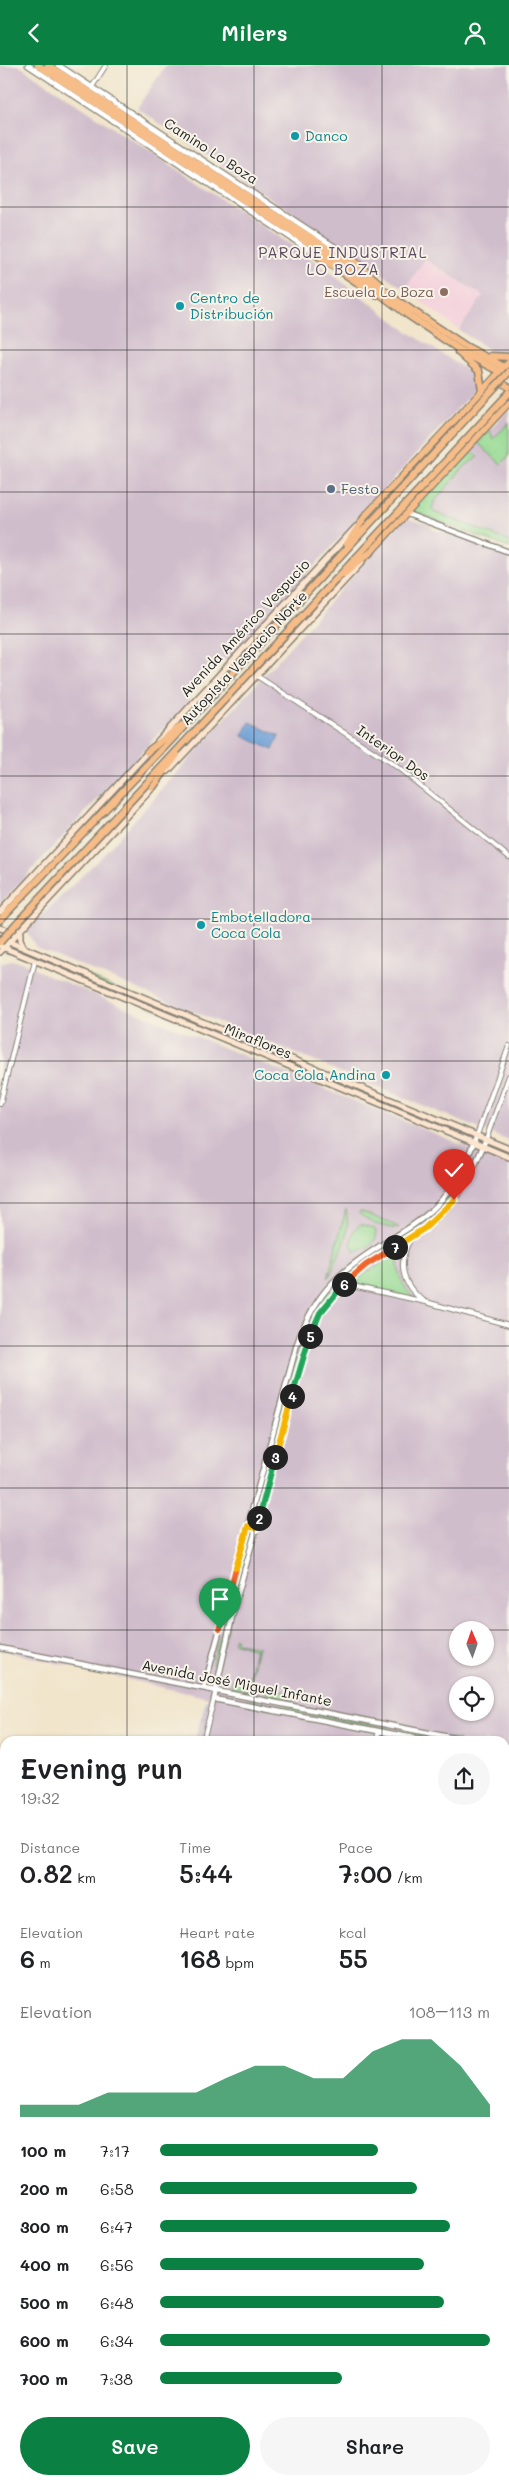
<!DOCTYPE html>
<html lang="en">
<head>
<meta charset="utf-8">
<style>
  :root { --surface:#fff; --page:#f6f6f6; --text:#202124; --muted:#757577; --accent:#0b8043 }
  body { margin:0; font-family:Mali,sans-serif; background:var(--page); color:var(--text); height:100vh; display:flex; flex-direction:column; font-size:19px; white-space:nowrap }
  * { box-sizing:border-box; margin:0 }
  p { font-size:16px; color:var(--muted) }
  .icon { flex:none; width:28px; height:28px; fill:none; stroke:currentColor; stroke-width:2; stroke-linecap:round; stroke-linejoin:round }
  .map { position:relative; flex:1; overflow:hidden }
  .details { position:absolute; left:0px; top:1671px; width:510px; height:749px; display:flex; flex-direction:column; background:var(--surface); border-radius:15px 15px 0 0; box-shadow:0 1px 4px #0004 }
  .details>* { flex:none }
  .needle { width:32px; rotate:358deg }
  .buttons { position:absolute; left:449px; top:1556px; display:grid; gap:10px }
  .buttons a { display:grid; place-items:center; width:45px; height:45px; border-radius:50%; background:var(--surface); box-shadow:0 1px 4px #0004; font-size:25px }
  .pin { position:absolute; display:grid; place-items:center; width:42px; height:42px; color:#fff; margin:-51px -21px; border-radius:50% 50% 50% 0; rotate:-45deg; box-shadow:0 0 5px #0007 }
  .pin .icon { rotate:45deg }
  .km { position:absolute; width:25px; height:25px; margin:-12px; border-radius:50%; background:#222; color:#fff; font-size:14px; line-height:25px; text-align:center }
  .round { display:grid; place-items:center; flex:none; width:52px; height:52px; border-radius:26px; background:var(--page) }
  .head { display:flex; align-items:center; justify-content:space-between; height:85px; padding:0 20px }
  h1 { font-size:28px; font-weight:600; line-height:38px }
  .figures { display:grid; grid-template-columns:repeat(3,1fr); gap:8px; height:85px; padding:5px 20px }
  .figures div { display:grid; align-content:center }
  .figures b { font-size:25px; font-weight:600 }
  .figures small { font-size:14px; font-weight:400 }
  .figures p { font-size:14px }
  .chart { height:140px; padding:10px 20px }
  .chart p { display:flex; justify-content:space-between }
  .chart svg { width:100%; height:90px; margin-top:5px; fill:var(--accent); opacity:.7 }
  .action { display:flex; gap:10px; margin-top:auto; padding:10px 20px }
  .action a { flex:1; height:58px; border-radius:30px; background:var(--accent); color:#fff; font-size:20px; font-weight:600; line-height:58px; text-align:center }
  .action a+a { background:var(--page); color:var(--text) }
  ul { padding:0 20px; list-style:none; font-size:16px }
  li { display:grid; grid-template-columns:80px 60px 1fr; align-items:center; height:38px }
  li i { height:12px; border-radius:6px; background:var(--accent) }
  header { display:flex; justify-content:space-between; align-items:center; height:65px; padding:0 20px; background:var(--accent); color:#fff; font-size:22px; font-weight:600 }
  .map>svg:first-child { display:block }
</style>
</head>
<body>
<header><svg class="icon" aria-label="back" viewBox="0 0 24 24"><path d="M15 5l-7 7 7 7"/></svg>Milers<svg class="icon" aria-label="person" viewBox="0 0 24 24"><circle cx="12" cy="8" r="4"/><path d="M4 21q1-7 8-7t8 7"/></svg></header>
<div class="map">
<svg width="509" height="2419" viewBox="0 0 509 2419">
  <rect width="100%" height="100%" fill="#f7f3e8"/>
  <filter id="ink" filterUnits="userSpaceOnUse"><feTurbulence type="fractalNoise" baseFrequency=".02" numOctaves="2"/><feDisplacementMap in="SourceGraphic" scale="10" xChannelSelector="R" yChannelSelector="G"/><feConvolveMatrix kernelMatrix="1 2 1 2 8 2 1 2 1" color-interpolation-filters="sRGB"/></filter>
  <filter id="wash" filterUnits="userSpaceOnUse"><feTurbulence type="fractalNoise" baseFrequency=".0096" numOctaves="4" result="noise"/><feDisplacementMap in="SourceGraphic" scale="20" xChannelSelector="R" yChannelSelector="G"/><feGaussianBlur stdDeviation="1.12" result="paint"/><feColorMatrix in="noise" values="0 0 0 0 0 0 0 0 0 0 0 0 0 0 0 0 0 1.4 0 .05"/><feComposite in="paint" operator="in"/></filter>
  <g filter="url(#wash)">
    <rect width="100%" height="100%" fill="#f1e5cb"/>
    <path fill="#f4cfdc" d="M424,193L483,231L459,265L405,224Z"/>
    <path fill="#d0bdcc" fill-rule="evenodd" d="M0,0H18L305,189L410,268L468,306L473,310L476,319L475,324L338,475L226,595L222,594L199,619L195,616L183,629L190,635L0,839Z
      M166,0H509V288L495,289L459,265L483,231L425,194L405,224L137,43Z
      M509,344V483L412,446L471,385Z
      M405,453L429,459L434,465L458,470L509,493V1076L36,882L26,866L105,788Z
      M10,895L26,898L41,907L158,956L509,1099V2067L505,2068V1676H198L209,1633L0,1585V898ZM458,1565H485V1592H458ZM458,1620H485V1648H458Z"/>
    <path fill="#96da93" stroke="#597b58" d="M509,358V391L501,399L478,378L490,365L493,374Z
      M471,385L478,392L464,402L434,437L432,444L434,447L509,476V483L412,446Z
      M11,879L394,1038L392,1042L8,883Z
      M399,1041L472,1071L471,1074L397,1044Z
      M469,1096L473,1098C459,1126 441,1150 414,1168C387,1186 359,1199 335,1223L332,1219L365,1192L423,1156L450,1128Z
      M346,1144C350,1168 347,1174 336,1195C333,1202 333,1207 328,1213Z
      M360,1146L399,1162L396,1164L375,1159L359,1149Z
      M361,1159L374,1163C382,1176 367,1184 355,1187L351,1180L354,1165Z
      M398,1187C397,1208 400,1219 415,1234L352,1217Z
      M328,1224L332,1227C313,1257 304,1282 294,1317L289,1316C300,1278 307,1257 328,1224Z
      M288,1319L293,1320L255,1460L250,1459Z
      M249,1462L254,1464L217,1600L212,1599Z
      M235,1572L238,1578L259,1582L256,1584L250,1615L253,1616L251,1626L231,1622L233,1614L248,1617L255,1584L233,1577Z
      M267,1624L301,1629L307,1626L305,1636L266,1629Z
      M248,1634L391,1663L393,1666L247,1639L246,1636Z
      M398,1664L459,1676H439L398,1668Z
      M5,2335V2415H129L131,2419H0V2336Z"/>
    <path fill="#78ba7d" stroke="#4a6b4c" d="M5,2189V2256L0,2258V2190Z"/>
    <path fill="#699dd5" stroke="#425c78" d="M250,657L279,671L273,685L243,671Z"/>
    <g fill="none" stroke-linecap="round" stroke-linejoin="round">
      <path stroke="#699dd5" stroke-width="1" d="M196,1676L207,1636
        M0,2276L5,2262"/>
      <path stroke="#699dd5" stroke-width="4.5" d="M0,1912H5"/>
    </g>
  </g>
  <g filter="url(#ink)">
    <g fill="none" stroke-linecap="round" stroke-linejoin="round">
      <defs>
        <path id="minor" d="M92,22L106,0
          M257,611L397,702L509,792
          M0,1039L35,896
          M477,1070L509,981
          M486,1074L509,1011
          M411,1173C397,1197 401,1220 424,1236
          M343,1219L426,1237L509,1260
          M203,1676L214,1634
          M376,1676L379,1666
          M505,1864L509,1850
          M505,2069L509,2068
          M505,2087L509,2086
          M505,2302H509
          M505,2327H509
          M505,2354L509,2353
          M505,2380H509
          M505,2407H509
          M172,2415V2419
          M345,2415V2419
          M368,2415V2419
          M413,2415V2419
          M488,2415V2419
          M214,2419L298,2415"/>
        <path id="tertiary" d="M28,0L311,186
          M58,0L350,192
          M407,449L509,487
          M0,1583L469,1676
          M204,1623L297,1279C316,1224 343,1204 391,1174C408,1164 424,1154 437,1140C455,1121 466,1098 475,1074
          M429,1676L214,1634L234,1543L311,1266C325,1239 342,1216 368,1199C391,1183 417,1172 438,1152C462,1130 474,1104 486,1074
          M505,1683L509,1684
          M505,1692H509
          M505,2232L509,2231
          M505,2240L509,2239
          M505,2264H509
          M0,2313H5
          M0,2322L5,2321"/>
        <path id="secondary" d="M158,676L356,462
          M168,706L362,497
          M0,847L149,686
          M0,863L12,867
          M20,865V875L24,883
          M0,873L509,1084
          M0,881L509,1092
          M0,887L154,721"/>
        <path id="primary" d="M498,316L509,322
          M366,450L509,297
          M372,486L509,338"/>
        <path id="motorway" d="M38,0L345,202L408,250L463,287L500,307
          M48,0L348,197L398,236L467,282L504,302
          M311,186L376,230
          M350,192L380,219
          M458,287L479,306L482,326
          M491,291L509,292
          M347,479L366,450
          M344,509L372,486
          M147,687L182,660
          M153,722L177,690
          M0,855L175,671L495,322
          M16,859L509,328
          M505,2110L509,2109
          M505,2118L509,2117
          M0,2174L5,2173
          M0,2182L5,2180"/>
      </defs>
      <use href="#minor" stroke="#868074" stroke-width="6"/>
      <use href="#tertiary" stroke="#868074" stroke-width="7"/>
      <use href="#secondary" stroke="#868074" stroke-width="8"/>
      <use href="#primary" stroke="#868074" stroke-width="8"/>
      <use href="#motorway" stroke="#868074" stroke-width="9"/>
      <use href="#minor" stroke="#fff" stroke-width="4"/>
      <use href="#tertiary" stroke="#fff" stroke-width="4.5"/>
      <use href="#secondary" stroke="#fce5cf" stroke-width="5"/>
      <use href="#primary" stroke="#f7bd88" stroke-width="5.5"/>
      <use href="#motorway" stroke="#f7bd88" stroke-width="6"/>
      <defs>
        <path id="motorway-bridge" d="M495,322L509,307
          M0,877L16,859"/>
      </defs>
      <use href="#motorway-bridge" stroke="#868074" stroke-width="9" stroke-linecap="butt"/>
      <use href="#motorway-bridge" stroke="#f7bd88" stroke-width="6"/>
    </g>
  </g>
  <g fill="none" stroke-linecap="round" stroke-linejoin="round" filter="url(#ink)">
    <defs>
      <path id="split-1" d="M220,1564L236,1503"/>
      <path id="split-2" d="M236,1503L248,1461L256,1463L259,1453"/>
      <path id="split-3" d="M259,1453L275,1392"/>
      <path id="split-4" d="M275,1392L292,1331"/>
      <path id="split-5" d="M292,1331L310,1271"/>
      <path id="split-6" d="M310,1271L320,1248L344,1219"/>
      <path id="split-7" d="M344,1219L366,1200L395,1182"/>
      <path id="split-8" d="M395,1182L425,1163L454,1135"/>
    </defs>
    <use href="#split-1" stroke="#fff" stroke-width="10"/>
    <use href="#split-2" stroke="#fff" stroke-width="10"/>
    <use href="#split-3" stroke="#fff" stroke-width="10"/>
    <use href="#split-4" stroke="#fff" stroke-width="10"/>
    <use href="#split-5" stroke="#fff" stroke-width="10"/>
    <use href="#split-6" stroke="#fff" stroke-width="10"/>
    <use href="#split-7" stroke="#fff" stroke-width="10"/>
    <use href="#split-8" stroke="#fff" stroke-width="10"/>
    <use href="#split-1" stroke="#f0652b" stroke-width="6"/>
    <use href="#split-2" stroke="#f5b400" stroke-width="6"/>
    <use href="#split-3" stroke="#22a559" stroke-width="6"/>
    <use href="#split-4" stroke="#f5b400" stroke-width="6"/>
    <use href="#split-5" stroke="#22a559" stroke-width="6"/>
    <use href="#split-6" stroke="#22a559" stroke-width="6"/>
    <use href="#split-7" stroke="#f0652b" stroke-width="6"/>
    <use href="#split-8" stroke="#f5b400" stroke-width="6"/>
  </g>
  <path fill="none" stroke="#1c1c1c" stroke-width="1" stroke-opacity="0.55" d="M127,0V1676M254,0V1676M382,0V1676M0,142H509M0,285H509M0,427H509M0,569H509M0,711H509M0,854H509M0,996H509M0,1138H509M0,1281H509M0,1423H509M0,1565H458M485,1565H509M0,1708H5M505,1708H509M0,1850H5M505,1850H509M0,1992H5M505,1992H509M0,2134H5M505,2134H509M0,2277H5M505,2277H509M127,2415V2419M254,2415V2419M382,2415V2419"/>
  <g fill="#0f9aa8" stroke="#f7f3e8" stroke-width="2">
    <circle cx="295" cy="71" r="5"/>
    <circle cx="180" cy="241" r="5"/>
    <circle cx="201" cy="860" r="5"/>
    <circle cx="386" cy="1010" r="5"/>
  </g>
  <circle fill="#8d6e63" stroke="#f7f3e8" stroke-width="2" cx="444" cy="227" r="5"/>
  <circle fill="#5c6f8a" stroke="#f7f3e8" stroke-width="2" cx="331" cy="424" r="5"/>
  <g text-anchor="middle" stroke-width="4" stroke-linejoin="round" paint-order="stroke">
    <g font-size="14" fill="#0d838f" stroke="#f7f3e8" text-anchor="start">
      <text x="305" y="76">Danco</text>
      <text x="190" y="238">Centro de<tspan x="190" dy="16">Distribución</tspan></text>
      <text x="211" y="857">Embotelladora<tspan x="211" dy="16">Coca Cola</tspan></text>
      <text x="376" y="1015" text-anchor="end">Coca Cola Andina</text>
    </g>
    <g font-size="14" fill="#1c1c1c" stroke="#f7f3e8">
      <text transform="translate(211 86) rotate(33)" y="5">Camino Lo Boza</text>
      <text transform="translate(245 563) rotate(-47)" y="5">Avenida Américo Vespucio</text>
      <text transform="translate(244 593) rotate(-47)" y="5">Autopista Vespucio Norte</text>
      <text transform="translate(393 688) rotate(35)" y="5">Interior Dos</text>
      <text transform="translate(258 976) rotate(22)" y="5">Miraflores</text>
      <text transform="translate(237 1618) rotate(11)" y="5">Avenida José Miguel Infante</text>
    </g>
    <g font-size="14" fill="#785e54" stroke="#f7f3e8" text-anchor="end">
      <text x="434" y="232">Escuela Lo Boza</text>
    </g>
    <g font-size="14" fill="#4e5e75" stroke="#f7f3e8" text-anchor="start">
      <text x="341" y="429">Festo</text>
    </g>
    <g font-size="15" letter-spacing="1" fill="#5d4d62" stroke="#f7f3e8">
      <text x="343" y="193">PARQUE INDUSTRIAL<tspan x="343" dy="17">LO BOZA</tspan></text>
    </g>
  </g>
</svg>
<div class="buttons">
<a><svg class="needle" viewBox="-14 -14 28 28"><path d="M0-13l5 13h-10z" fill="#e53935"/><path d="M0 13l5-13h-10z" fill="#757577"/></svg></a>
<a><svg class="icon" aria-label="locate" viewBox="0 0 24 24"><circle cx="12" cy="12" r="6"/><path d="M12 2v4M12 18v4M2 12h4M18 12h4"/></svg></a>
</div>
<div class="pin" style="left:220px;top:1564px;background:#1e9e55"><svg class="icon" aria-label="arrive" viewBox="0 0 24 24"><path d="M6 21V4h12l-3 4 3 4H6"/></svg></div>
<div class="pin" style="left:454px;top:1135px;background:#d93025"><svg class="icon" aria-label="check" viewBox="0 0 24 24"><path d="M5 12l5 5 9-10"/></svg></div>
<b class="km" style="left:259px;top:1453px">2</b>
<b class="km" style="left:275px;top:1392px">3</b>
<b class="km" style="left:292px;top:1331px">4</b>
<b class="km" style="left:310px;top:1271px">5</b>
<b class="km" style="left:344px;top:1219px">6</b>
<b class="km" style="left:395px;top:1182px">7</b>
<section class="details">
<div class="head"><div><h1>Evening run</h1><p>19:32</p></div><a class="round"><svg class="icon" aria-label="share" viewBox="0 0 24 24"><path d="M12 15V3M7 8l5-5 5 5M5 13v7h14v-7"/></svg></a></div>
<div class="figures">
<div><p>Distance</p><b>0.82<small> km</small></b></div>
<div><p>Time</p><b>5:44</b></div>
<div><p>Pace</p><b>7:00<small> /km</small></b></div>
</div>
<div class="figures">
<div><p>Elevation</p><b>6<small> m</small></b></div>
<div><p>Heart rate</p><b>168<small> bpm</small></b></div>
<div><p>kcal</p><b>55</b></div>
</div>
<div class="chart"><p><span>Elevation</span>108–113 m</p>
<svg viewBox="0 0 160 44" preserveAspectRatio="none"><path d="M0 44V38L10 38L20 38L30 32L40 32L50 32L60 32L70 25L80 19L90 19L100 25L110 25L120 12L130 6L140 6L150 19L160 38V44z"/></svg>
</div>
<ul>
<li><b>100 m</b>7:17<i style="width:66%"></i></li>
<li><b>200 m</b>6:58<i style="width:78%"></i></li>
<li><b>300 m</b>6:47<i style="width:88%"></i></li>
<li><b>400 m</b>6:56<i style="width:80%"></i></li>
<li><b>500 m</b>6:48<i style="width:86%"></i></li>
<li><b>600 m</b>6:34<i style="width:100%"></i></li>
<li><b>700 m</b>7:38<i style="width:55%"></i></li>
</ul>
<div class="action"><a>Save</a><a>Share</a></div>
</section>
</div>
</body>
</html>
